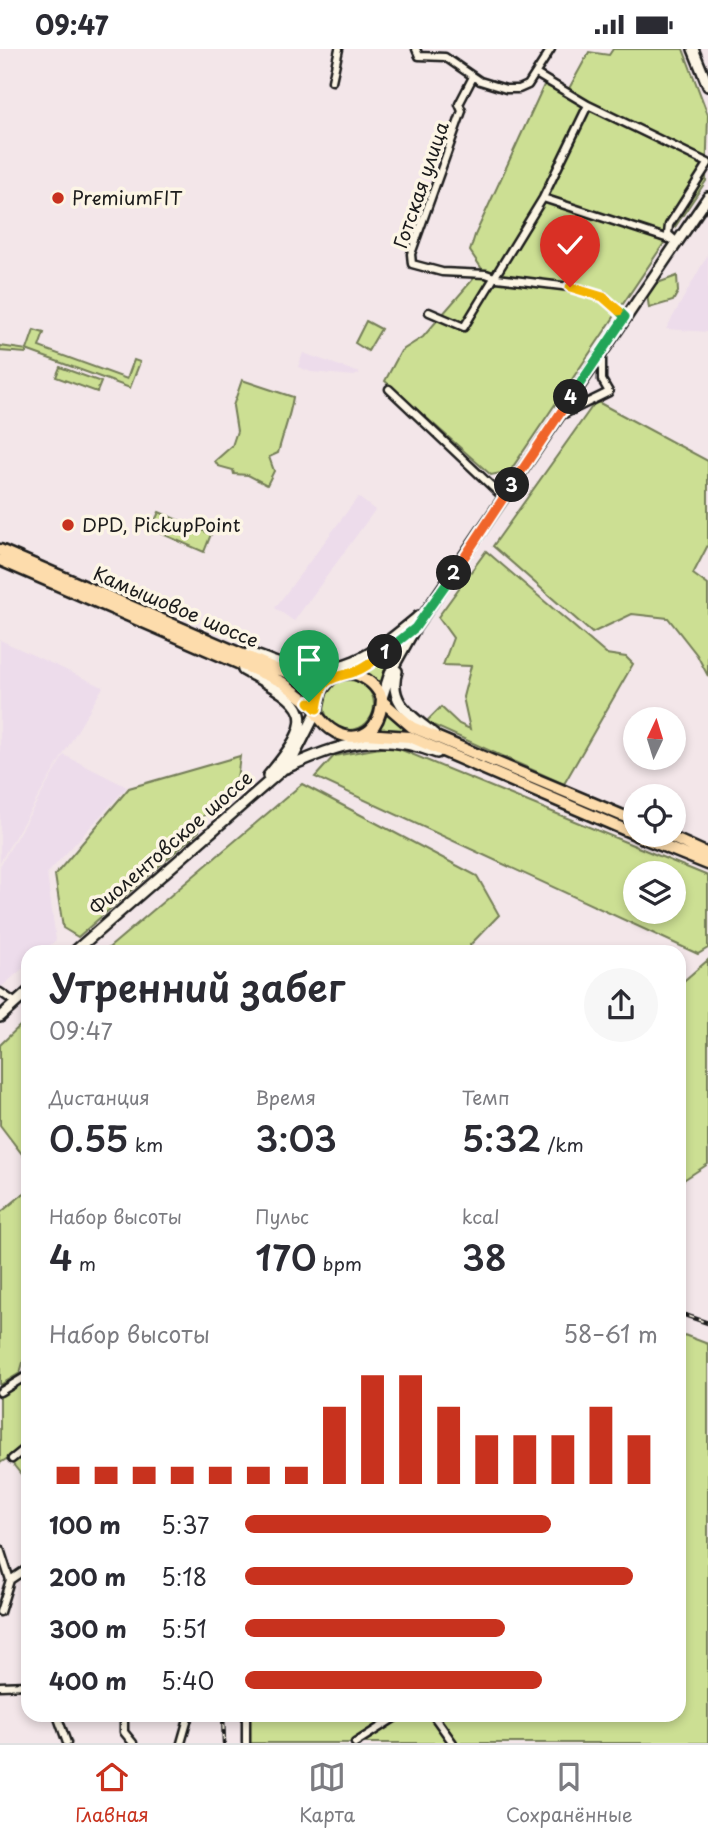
<!DOCTYPE html>
<html lang="ru">
<head>
<meta charset="utf-8">
<style>
  :root { --surface:#fff; --page:#f7f7f7; --text:#2b2b33; --muted:#7c7c81; --line:#e1e1e2; --accent:#c8321e }
  body { margin:0; font-family:"Playpen Sans",sans-serif; background:var(--page); color:var(--text); height:100vh; display:flex; flex-direction:column; font-size:26px; white-space:nowrap }
  * { box-sizing:border-box; margin:0 }
  p { font-size:23px; color:var(--muted) }
  .icon { flex:none; width:38px; height:38px; fill:none; stroke:currentColor; stroke-width:2; stroke-linecap:round; stroke-linejoin:round }
  .map { position:relative; flex:1; overflow:hidden }
  .sheet { position:absolute; left:21px; top:896px; width:665px; height:777px; display:flex; flex-direction:column; background:var(--surface); border-radius:21px; box-shadow:0 4px 10px #0003 }
  .sheet>* { flex:none }
  .needle { width:46px; rotate:4deg }
  .tools { position:absolute; left:623px; top:658px; display:grid; gap:14px }
  .tools a { display:grid; place-items:center; width:63px; height:63px; border-radius:50%; background:var(--surface); box-shadow:0 4px 10px #0003; font-size:35px }
  .pin { position:absolute; display:grid; place-items:center; width:60px; height:60px; color:#fff; margin:-72px -30px; border-radius:50% 50% 50% 0; rotate:-45deg; box-shadow:0 0 7px #0007 }
  .pin .icon { rotate:45deg }
  .km { position:absolute; width:35px; height:35px; margin:-18px; border-radius:50%; background:#222; color:#fff; font-size:19px; line-height:35px; text-align:center }
  .round { display:grid; place-items:center; flex:none; width:74px; height:74px; border-radius:37px; background:var(--page) }
  .overview { display:flex; align-items:center; justify-content:space-between; height:119px; padding:0 28px }
  h1 { font-size:38px; font-weight:600; line-height:52px }
  .metrics { display:grid; grid-template-columns:repeat(3,1fr); gap:10px; height:119px; padding:7px 28px }
  .metrics div { display:grid; align-content:center }
  .metrics b { font-size:35px; font-weight:600 }
  .metrics small { font-size:19px; font-weight:400 }
  .metrics p { font-size:19px }
  .chart { height:196px; padding:14px 28px }
  .chart p { display:flex; justify-content:space-between }
  .chart svg { width:100%; height:126px; margin-top:7px; stroke:var(--accent); stroke-width:6 }
  ul { padding:0 28px; list-style:none; font-size:23px }
  li { display:grid; grid-template-columns:112px 84px 1fr; align-items:center; height:52px }
  li i { height:18px; border-radius:9px; background:var(--accent) }
  .status { display:flex; justify-content:space-between; align-items:center; height:49px; padding:0 35px; background:var(--surface); direction:ltr }
  .status svg { height:19px; fill:currentColor }
  .tab-bar { display:flex; justify-content:space-around; align-items:center; height:98px; border-top:2px solid var(--line); background:var(--surface); font-size:19px; color:var(--muted) }
  .tab-bar a { display:grid; justify-items:center; gap:4px }
  .tab-bar .on { color:var(--accent) }
  .map>svg:first-child { display:block }
</style>
</head>
<body>
<div class="status"><b>09:47</b><svg viewBox="0 0 49 12"><path d="M0 12V9h3v3zM5 12V6h3v6zM10 12V3h3v9zM15 12V0h3v12zM26 1h20v11H26zM47 4h2v5h-2z"/></svg></div>
<div class="map">
<svg width="708" height="1694" viewBox="0 0 708 1694">
  <rect width="100%" height="100%" fill="#f3e6e9"/>
  <filter id="ink" filterUnits="userSpaceOnUse"><feTurbulence type="fractalNoise" baseFrequency=".0143" numOctaves="2"/><feDisplacementMap in="SourceGraphic" scale="14" xChannelSelector="R" yChannelSelector="G"/><feConvolveMatrix kernelMatrix="1 2 1 2 8 2 1 2 1" color-interpolation-filters="sRGB"/></filter>
  <g filter="url(#ink)">
    <path fill="#eddceb" d="M708,205V283L666,280Z
      M303,304L360,324L354,327L311,323L298,318Z
      M358,448L375,461L294,572L275,559Z
      M0,591L103,638L0,813Z
      M64,706L127,738L47,825L56,891L42,903H28V915L0,939V817Z"/>
    <path fill="#ccdf93" stroke="#747e58" stroke-width="2" fill-rule="evenodd" d="M613,0H683L708,66L706,132L510,422L491,426L385,332L401,302L423,288L482,220L470,202L475,186L544,36L566,45L589,3L609,6Z
      M677,227L678,243L673,252L649,259L647,245L649,237Z
      M366,272L381,280L368,302L355,294Z
      M34,281L44,284L39,298L127,330L134,311L140,313L130,339L26,301V304L0,302V297L27,301Z
      M60,318L101,333L97,343L56,328Z
      M242,331L293,348C290,368 283,384 278,404L269,408L274,422L267,436L248,426L234,425L233,421L218,417L215,412L232,397L237,382L233,357Z
      M596,352L708,412V496L693,525L708,536V627L697,606L668,569L632,565L592,584L493,497Z
      M159,463L211,485L204,503L151,480Z
      M486,502L606,605L626,608L633,615L564,735L426,673L441,658L459,675L470,680L463,648L471,617L443,616L453,589L438,568Z
      M403,592L382,642L373,629L362,623Z
      M284,628L298,632H323L313,653L283,630Z
      M324 656a25 25 0 1 1 50 0a25 25 0 1 1-50 0Z
      M384,660L419,685L418,688L399,681L375,680Z
      M392,697L708,827V899L698,905L315,728L334,707ZM635,824H674V863H635Z
      M240,707L236,738L198,772L199,782L78,888L63,879L55,826L129,739Z
      M302,735L477,827L499,866L470,896L473,903H104Z
      M708,911V1115L679,1134V936Z
      M28,969V1113L0,1076V996Z
      M28,1141V1296L20,1324L0,1336V1164Z
      M679,1284L708,1295V1694H245L244,1666H679Z
      M28,1329V1434L8,1409L0,1414V1342Z"/>
    <g fill="none" stroke-linecap="round" stroke-linejoin="round">
      <defs>
        <path id="minor" d="M416,0L419,7L445,8L480,32L506,40H519L528,36L551,0
          M536,25L588,56L708,114
          M473,28L459,55L462,62L411,205L412,215L442,223L486,225L497,229L570,238L603,248L625,268
          M332,32L339,0
          M543,149L678,193
          M676,192L668,185L669,176L708,115
          M429,263L464,278L543,149L588,56
          M389,340L503,448
          M560,367L609,343L602,331V306
          M0,943L16,954
          M0,1343L28,1326
          M12,1410L28,1397
          M0,1500L10,1531L0,1563
          M10,1531L28,1519
          M0,1637L28,1636
          M57,1666L67,1694
          M124,1666V1683L133,1694
          M246,1666V1694
          M433,1666L453,1694
          M181,1694L189,1666
          M355,1694L399,1666"/>
        <path id="secondary" d="M693,0L708,37
          M249,604C260,607 270,612 280,615C342,632 374,604 419,567
          M243,621C309,657 320,665 268,727
          M397,622C387,653 412,667 434,685
          M353,624L411,583
          M382,649L390,624L415,579L708,148
          M286,719C342,694 378,682 437,704
          M74,903L282,721L292,711L316,664
          M0,968L28,943"/>
        <path id="primary" d="M0,501L276,620L300,627L353,624C367,629 376,636 382,649C381,695 339,700 316,664L321,642L332,628
          M0,511L282,633L317,660
          M382,652L412,678L635,772
          M365,685L410,688L635,785
          M636,786L708,815
          M666,786L708,805"/>
      </defs>
      <use href="#minor" stroke="#1c1c1c" stroke-width="11"/>
      <use href="#secondary" stroke="#1c1c1c" stroke-width="14"/>
      <use href="#primary" stroke="#1c1c1c" stroke-width="15"/>
      <use href="#minor" stroke="#fcf5e5" stroke-width="6"/>
      <use href="#secondary" stroke="#fcf5e5" stroke-width="9"/>
      <use href="#primary" stroke="#fddcac" stroke-width="10"/>
      <defs>
        <path id="rail" d="M679,1264L708,1274
          M223,1666L224,1694"/>
      </defs>
      <use href="#rail" stroke="#1c1c1c" stroke-width="4.5"/>
      <use href="#rail" stroke="#fcf5e5" stroke-width="2" stroke-dasharray="5" stroke-linecap="butt"/>
    </g>
  </g>
  <g fill="none" stroke-linecap="round" stroke-linejoin="round" filter="url(#ink)">
    <defs>
      <path id="split-1" d="M309,653L317,660C321,632 326,630 351,624C363,621 375,611 385,603"/>
      <path id="split-2" d="M385,603L415,579L454,524"/>
      <path id="split-3" d="M454,524L512,436"/>
      <path id="split-4" d="M512,436L571,348"/>
      <path id="split-5" d="M571,348L625,268L619,262"/>
      <path id="split-6" d="M570,238L603,248L619,262"/>
    </defs>
    <use href="#split-1" stroke="#fff" stroke-width="14"/>
    <use href="#split-2" stroke="#fff" stroke-width="14"/>
    <use href="#split-3" stroke="#fff" stroke-width="14"/>
    <use href="#split-4" stroke="#fff" stroke-width="14"/>
    <use href="#split-5" stroke="#fff" stroke-width="14"/>
    <use href="#split-6" stroke="#fff" stroke-width="14"/>
    <use href="#split-1" stroke="#f5b400" stroke-width="9"/>
    <use href="#split-2" stroke="#22a559" stroke-width="9"/>
    <use href="#split-3" stroke="#f0652b" stroke-width="9"/>
    <use href="#split-4" stroke="#f0652b" stroke-width="9"/>
    <use href="#split-5" stroke="#22a559" stroke-width="9"/>
    <use href="#split-6" stroke="#f5b400" stroke-width="9"/>
  </g>
  <g fill="#c8321e" stroke="#fcf5e5" stroke-width="2.5">
    <circle cx="58" cy="149" r="7"/>
    <circle cx="68" cy="476" r="7"/>
  </g>
  <g text-anchor="middle" stroke-width="7" stroke-linejoin="round" paint-order="stroke">
    <g font-size="19" fill="#1c1c1c" stroke="#fcf5e5">
      <text transform="translate(421 136) rotate(-71)" y="7">Готская улица</text>
      <text transform="translate(176 558) rotate(23)" y="7">Камышовое шоссе</text>
      <text transform="translate(171 794) rotate(-41)" y="7">Фиолентовское шоссе</text>
    </g>
    <g font-size="19" fill="#1c1c1c" stroke="#fcf5e5" text-anchor="start">
      <text x="72" y="156">PremiumFIT</text>
      <text x="82" y="483">DPD, PickupPoint</text>
    </g>
  </g>
</svg>
<div class="tools">
<a><svg class="needle" viewBox="-14 -14 28 28"><path d="M0-13l5 13h-10z" fill="#e53935"/><path d="M0 13l5-13h-10z" fill="#7c7c81"/></svg></a>
<a><svg class="icon" aria-label="locate" viewBox="0 0 24 24"><circle cx="12" cy="12" r="6"/><path d="M12 2v4M12 18v4M2 12h4M18 12h4"/></svg></a>
<a><svg class="icon" aria-label="layers" viewBox="0 0 24 24"><path d="M12 4l9 5-9 5-9-5zM3 14l9 5 9-5"/></svg></a>
</div>
<div class="pin" style="left:309px;top:653px;background:#1e9e55"><svg class="icon" aria-label="arrive" viewBox="0 0 24 24"><path d="M6 21V4h12l-3 4 3 4H6"/></svg></div>
<div class="pin" style="left:570px;top:238px;background:#d93025"><svg class="icon" aria-label="check" viewBox="0 0 24 24"><path d="M5 12l5 5 9-10"/></svg></div>
<b class="km" style="left:385px;top:603px">1</b>
<b class="km" style="left:454px;top:524px">2</b>
<b class="km" style="left:512px;top:436px">3</b>
<b class="km" style="left:571px;top:348px">4</b>
<section class="sheet">
<div class="overview"><div><h1>Утренний забег</h1><p>09:47</p></div><a class="round"><svg class="icon" aria-label="share" viewBox="0 0 24 24"><path d="M12 15V3M7 8l5-5 5 5M5 13v7h14v-7"/></svg></a></div>
<div class="metrics">
<div><p>Дистанция</p><b>0.55<small> km</small></b></div>
<div><p>Время</p><b>3:03</b></div>
<div><p>Темп</p><b>5:32<small> /km</small></b></div>
</div>
<div class="metrics">
<div><p>Набор высоты</p><b>4<small> m</small></b></div>
<div><p>Пульс</p><b>170<small> bpm</small></b></div>
<div><p>kcal</p><b>38</b></div>
</div>
<div class="chart"><p><span>Набор высоты</span>58–61 m</p>
<svg viewBox="0 0 160 44" preserveAspectRatio="none"><path d="M5 44V38M15 44V38M25 44V38M35 44V38M45 44V38M55 44V38M65 44V38M75 44V17M85 44V6M95 44V6M105 44V17M115 44V27M125 44V27M135 44V27M145 44V17M155 44V27"/></svg>
</div>
<ul>
<li><b>100 m</b>5:37<i style="width:74%"></i></li>
<li><b>200 m</b>5:18<i style="width:94%"></i></li>
<li><b>300 m</b>5:51<i style="width:63%"></i></li>
<li><b>400 m</b>5:40<i style="width:72%"></i></li>
</ul>
</section>
</div>
<nav class="tab-bar">
<a class="on"><svg class="icon" aria-label="home" viewBox="0 0 24 24"><path d="M3 11l9-7 9 7M6 9v11h12V9"/></svg>Главная</a>
<a><svg class="icon" aria-label="map" viewBox="0 0 24 24"><path d="M3 6l6-2 6 2 6-2v14l-6 2-6-2-6 2zM9 4v14M15 6v14"/></svg>Карта</a>
<a><svg class="icon" aria-label="saved" viewBox="0 0 24 24"><path d="M7 4h10v16l-5-4-5 4z"/></svg>Сохранённые</a>
</nav>
</body>
</html>
